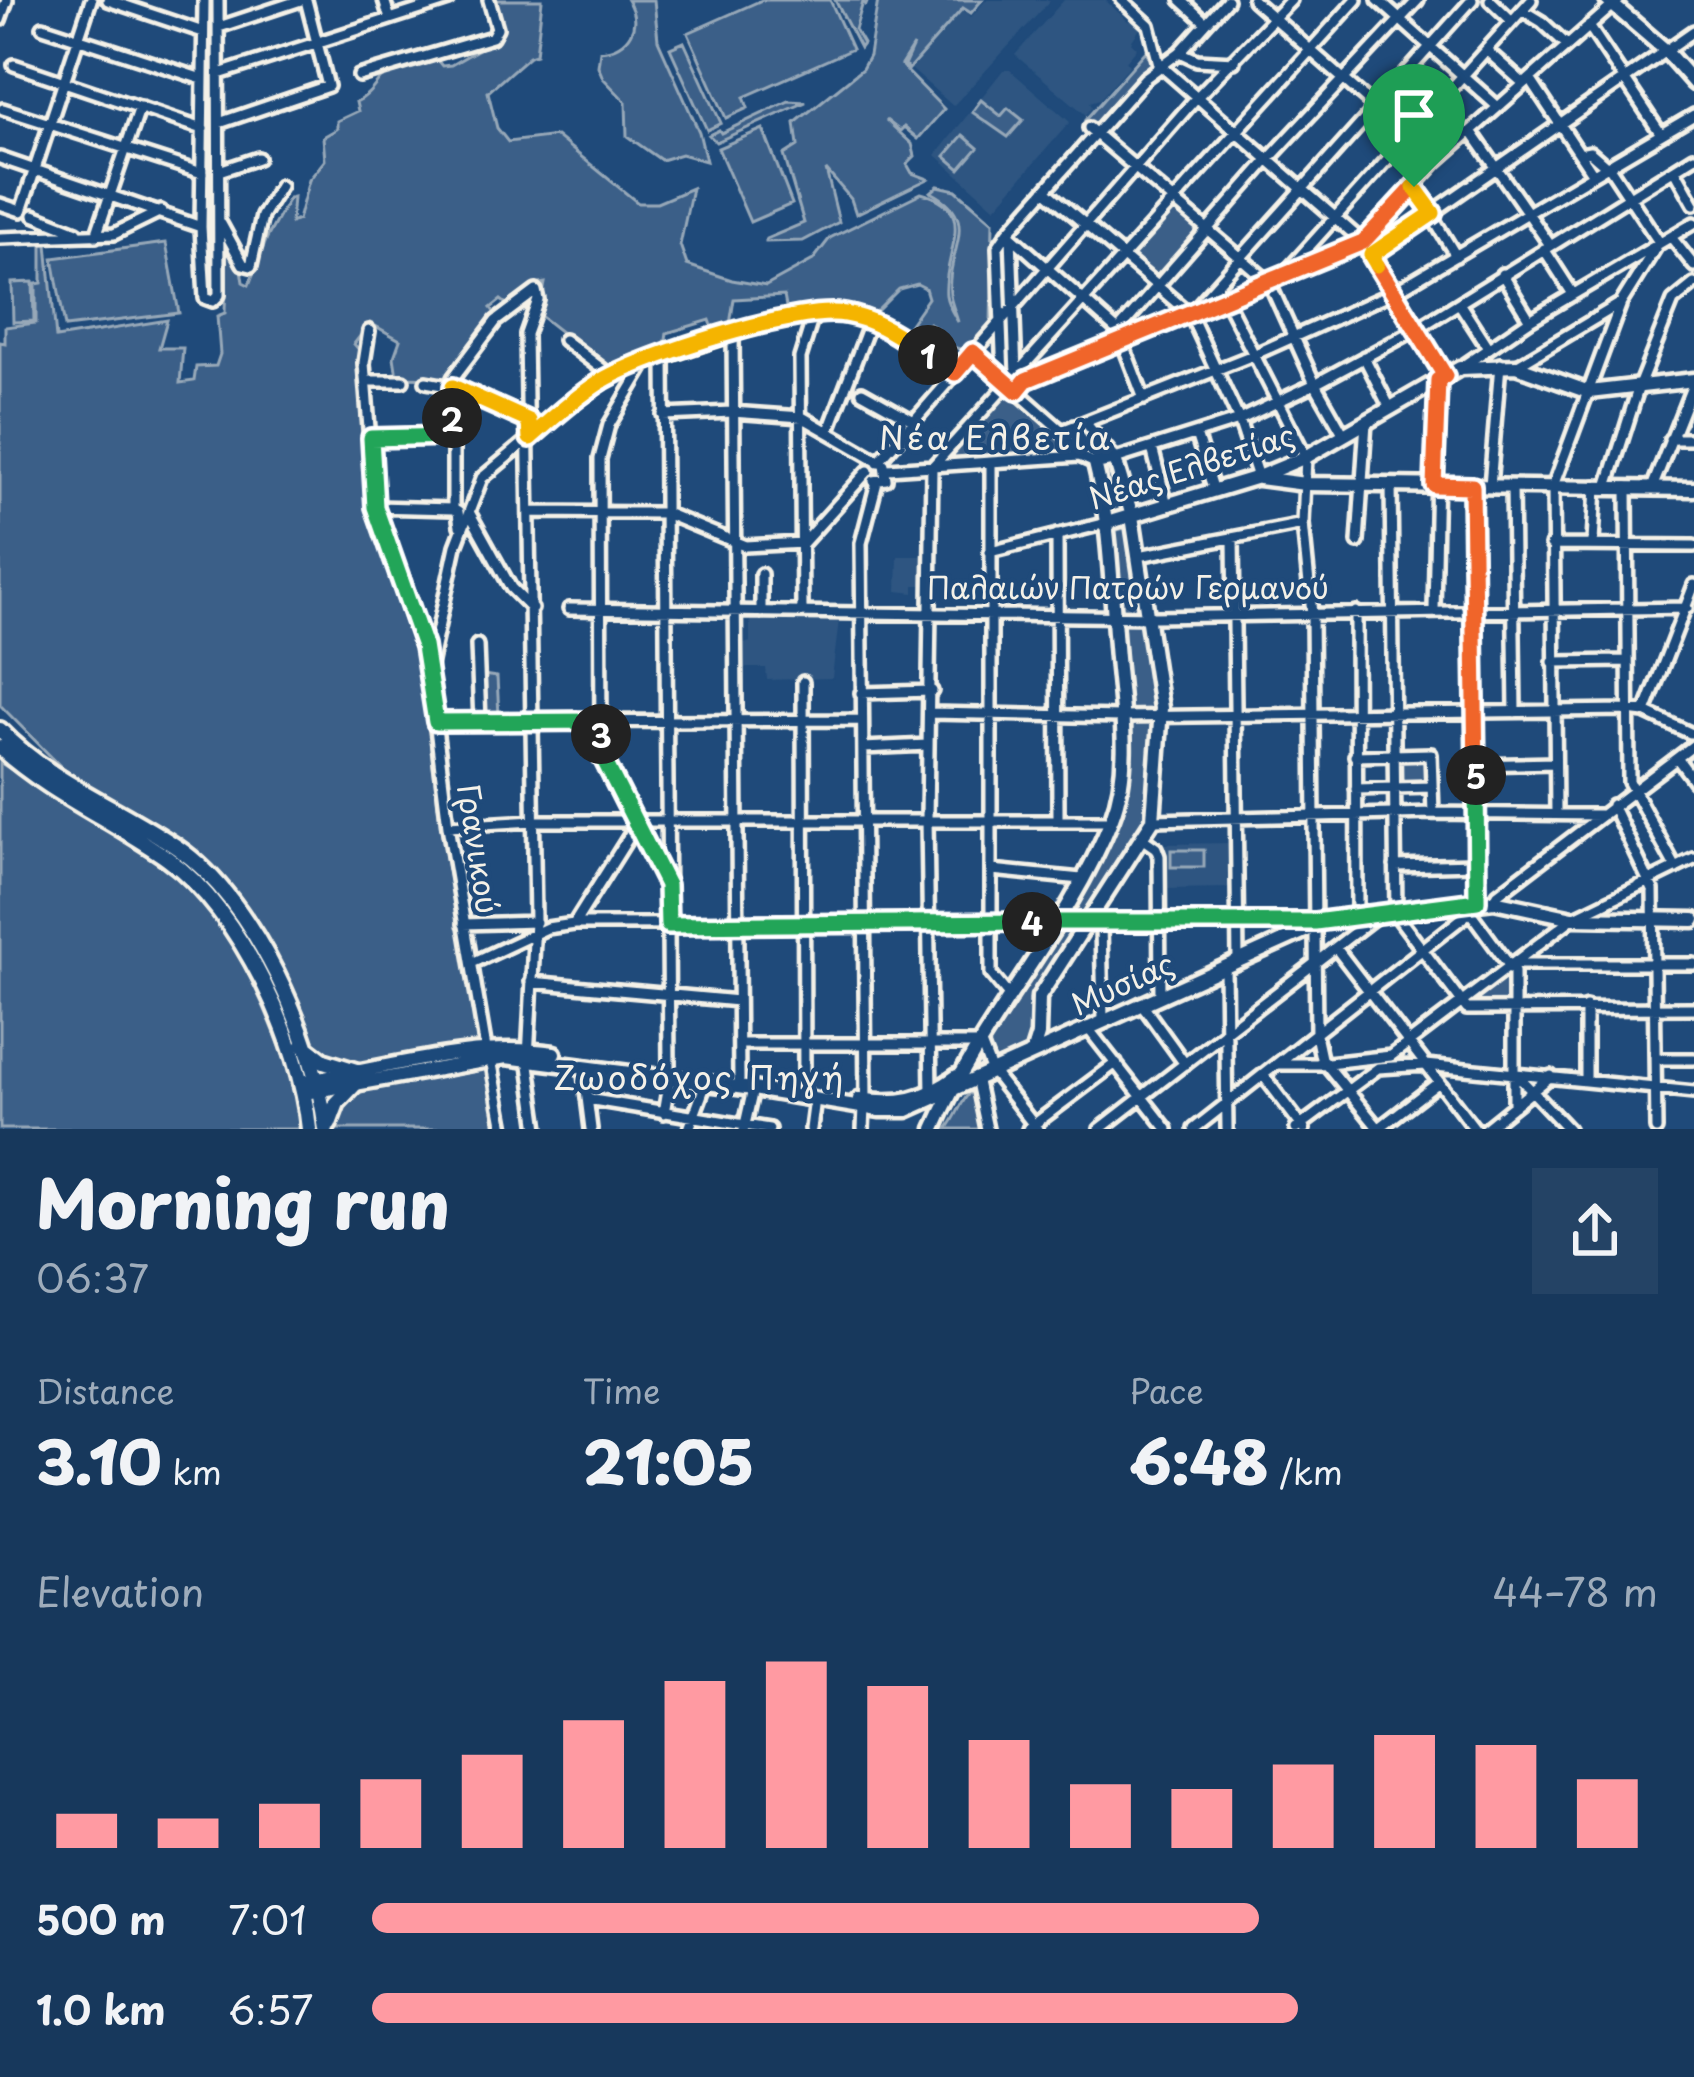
<!DOCTYPE html>
<html lang="en">
<head>
<meta charset="utf-8">
<style>
  :root { --surface:#17385c; --page:#244365; --text:#f1f3f6; --muted:#9eacbb; --accent:#ff9aa2 }
  body { margin:0; font-family:"Playpen Sans",sans-serif; background:var(--page); color:var(--text); height:100vh; display:flex; flex-direction:column; font-size:45px; white-space:nowrap }
  * { box-sizing:border-box; margin:0 }
  p { font-size:39px; color:var(--muted) }
  .icon { flex:none; width:66px; height:66px; fill:none; stroke:currentColor; stroke-width:2; stroke-linecap:round; stroke-linejoin:round }
  .map { position:relative; height:1129px; overflow:hidden }
  .drawer { display:flex; flex-direction:column; background:var(--surface); flex:1 }
  .drawer>* { flex:none }
  .pin { position:absolute; display:grid; place-items:center; width:102px; height:102px; color:#fff; margin:-123px -51px; border-radius:50% 50% 50% 0; rotate:-45deg; box-shadow:0 0 12px #0007 }
  .pin .icon { rotate:45deg }
  .km { position:absolute; width:60px; height:60px; margin:-30px; border-radius:50%; background:#222; color:#fff; font-size:33px; line-height:60px; text-align:center }
  .round { display:grid; place-items:center; flex:none; width:126px; height:126px; border-radius:0px; background:var(--page) }
  .headline { display:flex; align-items:center; justify-content:space-between; height:204px; padding:0 36px }
  h1 { font-size:66px; font-weight:800; line-height:90px }
  .stats { display:grid; grid-template-columns:repeat(3,1fr); gap:18px; height:204px; padding:12px 36px }
  .stats div { display:grid; align-content:center }
  .stats b { font-size:60px; font-weight:800 }
  .stats small { font-size:33px; font-weight:400 }
  .stats p { font-size:33px }
  .chart { height:336px; padding:24px 36px }
  .chart p { display:flex; justify-content:space-between }
  .chart svg { width:100%; height:216px; margin-top:12px; stroke:var(--accent); stroke-width:6 }
  ul { padding:0 36px; list-style:none; font-size:39px }
  li { display:grid; grid-template-columns:192px 144px 1fr; align-items:center; height:90px }
  li i { height:30px; border-radius:15px; background:var(--accent) }
  .map>svg:first-child { display:block }
</style>
</head>
<body>
<div class="map">
<svg width="1694" height="1129" viewBox="0 0 1694 1129">
  <rect width="100%" height="100%" fill="#1f4a7a"/>
  <filter id="ink" filterUnits="userSpaceOnUse"><feTurbulence type="fractalNoise" baseFrequency=".00833" numOctaves="2"/><feDisplacementMap in="SourceGraphic" scale="24" xChannelSelector="R" yChannelSelector="G"/><feConvolveMatrix kernelMatrix="1 2 1 2 8 2 1 2 1" color-interpolation-filters="sRGB"/></filter>
  <g filter="url(#ink)">
    <path fill="#2d5581" d="M986,0H1051L953,106L911,69L963,10L971,17Z
      M1064,0H1105L1128,21L1137,19L1143,24L1131,42L1137,48L1126,61L1130,65L1100,99L1090,102L1092,107L1086,115L1015,55Z
      M1003,70H1010L1070,122L995,208L936,155Z
      M898,556H927L924,573L927,585H914V593L897,591Z
      M750,617L839,620L832,678L767,680L766,668H738L741,645L750,642Z
      M1232,843L1233,888L1164,889L1163,844Z"/>
    <path fill="#3a5f88" stroke="#97a8b8" stroke-width="3" d="M208,0H213L216,289L211,292Z
      M494,0H542L536,54L529,56L488,92L497,128L508,142L556,136L638,203H657L692,188L680,245L687,265L732,280L766,286L813,260L830,238L921,193C982,208 942,254 946,295C947,304 954,315 958,322C956,314 951,303 950,295C945,251 984,219 931,192L938,186L956,190L993,222L991,323L966,351L947,345L939,356L928,349L941,332L929,323L914,341L903,334L928,298L925,288L917,284L899,289L872,316L812,308L787,312L784,296L734,299L729,331L715,334L710,320L667,333L665,347L608,369L539,315L545,283L534,285L509,306L501,300L491,308L496,314L445,378L397,377L394,357L400,340L370,323L354,344L360,351L365,471L382,543L400,599L417,634L440,824L479,1044L356,1065L326,1056L316,1048L268,943L244,903L217,876L73,779L0,705V342L5,343V327L36,323V284L42,283V244H47L56,338L167,320L159,348H183L180,383L194,381L196,367L216,366L220,354L217,316L225,313L227,241L240,263L243,282L249,285L267,238L289,198L293,197L291,223L298,220L309,180L325,160L323,137L337,129V121L358,111L356,102C372,94 374,84 386,73C399,63 422,63 437,60L442,66L451,65L500,37Z
      M627,0H654L658,40L699,132L706,161L681,154L661,160L627,136L626,102L603,78L598,66L600,51C629,48 643,25 627,0Z
      M762,0H830L852,49L744,97L748,108L726,118L688,33Z
      M835,0H868L866,5L863,2L855,30L863,44L860,48Z
      M878,0H982L971,13L963,8L909,69L904,66L913,46L901,65L944,109L918,139L904,127L900,131L886,120L912,144L915,156L907,164L912,173L928,179L856,214L851,199L826,170L839,222L803,241L766,242V239L804,223L784,155L798,146L795,123L862,69L869,56Z
      M684,42L721,123L707,130L670,48Z
      M1146,51L1152,62L1096,129L1085,120Z
      M981,100L1001,116L1008,108L1023,120L1008,137L972,112Z
      M789,101L806,102L716,142L709,135L719,130L721,133Z
      M763,129L792,204L750,222L718,148Z
      M963,135L978,148L960,169L945,156Z
      M1172,198L1208,229L1158,287L1122,257Z
      M166,243L179,313L65,327L53,258Z
      M33,282L34,321L13,322L12,283Z
      M1005,391L1012,392L1067,444L1064,453L955,461L950,451Z
      M1129,527L1142,608L1121,611L1113,531Z
      M1144,619L1156,709L1128,712L1119,620Z
      M483,675L497,677L499,716L484,714Z
      M1153,720L1157,727L1146,825L1087,918L1069,919L1067,916C1105,849 1131,810 1127,730L1132,728L1133,721Z
      M1399,755H1430V786L1400,787Z
      M0,763C16,771 30,784 45,794C96,826 156,852 198,896C240,940 296,1068 302,1129H0Z
      M1171,850H1204V867H1171Z
      M1065,930L1075,932L1030,999L1033,1038L1025,1049L992,1064L987,1048L1055,931Z
      M1507,973L1512,1005L1470,1007L1468,1003Z
      M487,1067L500,1129H336L343,1103L356,1092Z
      M973,1089L981,1129H947C958,1116 960,1101 973,1089Z"/>
    <g fill="none" stroke-linecap="round" stroke-linejoin="round">
      <defs>
        <path id="street" d="M108,0L203,32
          M204,0L201,227L205,298L213,301L219,295L218,0
          M384,0L390,19
          M1122,0L1149,25L1159,64L1363,242L1445,376
          M1181,0L1206,23
          M1253,0L1437,161
          M1378,0L1498,107
          M1490,0L1512,21
          M1522,10L1542,22L1567,45
          M0,20L7,0
          M1589,26L1661,134
          M43,27L202,79
          M219,27L301,0
          M1486,50L1524,84
          M1180,52L1197,60L1234,62
          M14,65L203,129
          M219,74L449,0
          M359,76L492,37L497,28L489,0
          M1530,79L1593,174
          M3,109L202,173
          M219,123L328,86L306,0
          M1089,128L1269,282L1315,384L1344,435
          M1471,131L1550,245
          M1580,154L1590,152L1606,166
          M0,158L201,227
          M1608,165L1659,242
          M1675,170L1694,204
          M219,171L258,158
          M1414,187L1456,256
          M1045,190L1190,314L1239,420L1258,477
          M0,204L21,211L91,0
          M34,215L77,232
          M221,224L243,264L251,266L262,216L280,186
          M96,236L140,107
          M1011,236L1118,331L1144,399
          M1011,236L1016,375
          M1671,237L1694,266
          M0,238L114,234L161,211
          M1544,249L1573,294
          M1371,255L1694,31
          M1286,272L1531,0
          M1502,274L1530,320
          M1226,300L1306,457L1303,524L1312,614L1316,1035L1321,1058L1379,1129
          M1459,303L1488,348
          M1191,313L1472,0
          M369,331L364,363L375,507L427,663
          M1118,331L1268,160L1418,0
          M733,335L739,1080
          M564,340L602,369L601,382
          M973,353L1062,431L1079,456L1095,463
          M664,355L669,1069
          M1364,357L1390,408
          M647,361L609,425L600,459L601,754L665,880
          M1516,366L1621,303
          M1460,368L1530,320L1694,223
          M1003,378L998,247L1008,232L1145,78L1180,52L1227,0
          M367,381H403
          M426,382L453,387L529,421
          M1017,391L1026,380L1363,242L1437,161L1619,0
          M862,392L914,421
          M663,415L732,412L802,417L884,464L886,479L874,481
          M1085,422L1115,459L1239,420L1315,384L1417,329L1694,157
          M829,430L871,320
          M1062,431L1253,355L1394,292L1694,115
          M1196,434L1214,491
          M371,438L451,437
          M1670,439H1694
          M1152,448L1167,505
          M878,462L1196,98L1291,0
          M991,462V974L1010,997
          M932,467L1356,0
          M888,469L1079,456
          M1391,484L1396,912L1400,920L1467,1009L1694,1008
          M1490,486L1500,364
          M1512,486L1515,712
          M1607,487L1639,386L1673,301L1694,284
          M1627,487L1629,782L1676,868
          M1652,488L1694,382
          M375,507L453,509L458,512L460,526
          M453,509V378L496,321L536,291L538,300L526,334L535,921L528,1058L538,1129
          M469,512L511,588L532,609
          M530,512L665,513L745,546L803,543L868,471
          M1057,535L1058,819
          M1233,538L1238,960
          M1358,542L1366,422
          M1593,543L1596,486
          M1551,545L1694,546
          M990,552L1107,523
          M1139,556L1303,524
          M761,574V612
          M569,609L1155,617L1687,608
          M1434,610L1439,380
          M802,612L800,358L814,313
          M1356,612L1357,917
          M477,645L480,722
          M1553,662L1627,661
          M803,682L804,1090
          M861,693L932,691
          M1645,712L1694,585
          M930,713L1121,717L1628,710L1645,712L1690,733
          M436,722L862,720
          M863,748L928,745
          M1355,756L1431,754L1433,813
          M1677,758L1694,781
          M1476,765L1555,763
          M1356,789L1432,787
          M1612,805L1653,890L1656,1129
          M1556,814L1553,486L1621,303L1659,242
          M1153,820L1433,813L1599,815
          M448,826L534,821H1111
          M1143,839L1156,848L1159,856L1160,994
          M1395,866L1476,864
          M992,870L1081,879
          M1494,901L1498,894L1694,745
          M1470,912L1514,972V1106
          M464,924L536,922
          M574,924L638,822
          M1101,924L1103,1020
          M1336,948L1475,1129
          M472,963L547,928L574,924L1056,923
          M1511,964H1694
          M1225,966L1227,1129
          M531,982L738,1001
          M1141,1003L1185,1064
          M1087,1027L1167,1129
          M739,1044H981L991,1070L1037,1129
          M486,1049L448,826L429,670L456,546L482,478L567,407L617,373L786,317L830,313L871,320L955,373
          M491,1059L504,1129
          M1657,1059H1694
          M1277,1064H1319L1391,1056L1573,918L1694,859
          M583,1066L591,1129
          M1514,1072L1568,1129
          M1263,1075L1304,1129
          M976,1077L987,1129
          M1586,1079V1007
          M931,1094L927,819L932,467
          M587,1099L769,1129
          M866,1100L861,543L877,482
          M664,1113L670,1078
          M689,1129L706,1083
          M744,1129L753,1089
          M811,1129L815,1099
          M863,1129L864,1108
          M1028,1129L1116,1063
          M1100,1129L1376,916
          M1194,1129L1470,912L1477,901L1472,486
          M1296,1129L1378,1068L1426,1065L1694,1092
          M1378,1129L1439,1082
          M1485,1129L1551,1076"/>
        <path id="secondary" d="M1607,0L1664,49L1694,83
          M1259,478L1305,484L1694,489
          M1107,523L1258,477L1306,457L1460,368L1516,366L1589,392L1694,380
          M1056,923L1315,922L1494,901L1573,918L1694,920
          M307,1081C390,1068 469,1041 554,1053
          M310,1092L506,1057L753,1089L879,1110H907L1307,930L1315,922
          M859,1099C898,1105 925,1100 957,1076
          M934,1129C981,1020 1068,930 1112,818C1133,764 1120,702 1116,646C1111,584 1110,523 1095,463L1115,459L1132,516L1161,708L1153,820L1039,997L1038,1035L1033,1051"/>
        <path id="primary" d="M0,730C50,783 119,807 178,848C255,901 314,1037 326,1129
          M0,748C51,794 113,820 168,859C240,911 301,1042 309,1129
          M303,1045L324,1061L356,1071
          M329,1124L337,1103L356,1083"/>
      </defs>
      <use href="#street" stroke="#f4f1e8" stroke-width="18"/>
      <use href="#secondary" stroke="#f4f1e8" stroke-width="21"/>
      <use href="#primary" stroke="#f4f1e8" stroke-width="22"/>
      <use href="#street" stroke="#1f4a7a" stroke-width="9"/>
      <use href="#secondary" stroke="#1f4a7a" stroke-width="12"/>
      <use href="#primary" stroke="#1f4a7a" stroke-width="14"/>
    </g>
  </g>
  <g fill="none" stroke-linecap="round" stroke-linejoin="round" filter="url(#ink)">
    <defs>
      <path id="split-1" d="M928,355L955,373L973,352L1017,391L1026,380L1363,242L1414,187"/>
      <path id="split-2" d="M452,418L453,387L529,421L530,438C553,418 577,396 603,380C646,355 798,306 845,314C877,319 901,338 928,355"/>
      <path id="split-3" d="M452,418L451,436L371,438L375,507L424,646L436,722L601,721V734"/>
      <path id="split-4" d="M601,734V754L667,885L668,925L1032,922"/>
      <path id="split-5" d="M1032,922H1315L1477,901L1476,775"/>
      <path id="split-6" d="M1377,265L1445,376L1438,380L1434,485L1472,486L1476,775"/>
      <path id="split-7" d="M1377,265L1371,255L1433,213L1414,187"/>
    </defs>
    <use href="#split-1" stroke="#fff" stroke-width="24"/>
    <use href="#split-2" stroke="#fff" stroke-width="24"/>
    <use href="#split-3" stroke="#fff" stroke-width="24"/>
    <use href="#split-4" stroke="#fff" stroke-width="24"/>
    <use href="#split-5" stroke="#fff" stroke-width="24"/>
    <use href="#split-6" stroke="#fff" stroke-width="24"/>
    <use href="#split-7" stroke="#fff" stroke-width="24"/>
    <use href="#split-1" stroke="#f0652b" stroke-width="15"/>
    <use href="#split-2" stroke="#f5b400" stroke-width="15"/>
    <use href="#split-3" stroke="#22a559" stroke-width="15"/>
    <use href="#split-4" stroke="#22a559" stroke-width="15"/>
    <use href="#split-5" stroke="#22a559" stroke-width="15"/>
    <use href="#split-6" stroke="#f0652b" stroke-width="15"/>
    <use href="#split-7" stroke="#f5b400" stroke-width="15"/>
  </g>
  <g text-anchor="middle" stroke-width="9" stroke-linejoin="round" paint-order="stroke">
    <g font-size="30" fill="#f4f1e8" stroke="#1f4a7a">
      <text transform="translate(1192 468) rotate(-18)" y="10">Νέας Ελβετίας</text>
      <text x="1128" y="599">Παλαιών Πατρών Γερμανού</text>
      <text transform="translate(477 849) rotate(81)" y="10">Γρανικού</text>
      <text transform="translate(1123 985) rotate(-24)" y="10">Μυσίας</text>
    </g>
    <g font-size="33" letter-spacing="3" fill="#f4f1e8" stroke="#1f4a7a">
      <text x="996" y="450">Νέα Ελβετία</text>
      <text x="700" y="1090">Ζωοδόχος Πηγή</text>
    </g>
  </g>
</svg>
<div class="pin" style="left:1414px;top:187px;background:#1e9e55"><svg class="icon" aria-label="arrive" viewBox="0 0 24 24"><path d="M6 21V4h12l-3 4 3 4H6"/></svg></div>
<b class="km" style="left:928px;top:355px">1</b>
<b class="km" style="left:452px;top:418px">2</b>
<b class="km" style="left:601px;top:734px">3</b>
<b class="km" style="left:1032px;top:922px">4</b>
<b class="km" style="left:1476px;top:775px">5</b>
</div>
<section class="drawer">
<div class="headline"><div><h1>Morning run</h1><p>06:37</p></div><a class="round"><svg class="icon" aria-label="share" viewBox="0 0 24 24"><path d="M12 15V3M7 8l5-5 5 5M5 13v7h14v-7"/></svg></a></div>
<div class="stats">
<div><p>Distance</p><b>3.10<small> km</small></b></div>
<div><p>Time</p><b>21:05</b></div>
<div><p>Pace</p><b>6:48<small> /km</small></b></div>
</div>
<div class="chart"><p><span>Elevation</span>44–78 m</p>
<svg viewBox="0 0 160 44" preserveAspectRatio="none"><path d="M5 44V37M15 44V38M25 44V35M35 44V30M45 44V25M55 44V18M65 44V10M75 44V6M85 44V11M95 44V22M105 44V31M115 44V32M125 44V27M135 44V21M145 44V23M155 44V30"/></svg>
</div>
<ul>
<li><b>500 m</b>7:01<i style="width:69%"></i></li>
<li><b>1.0 km</b>6:57<i style="width:72%"></i></li>
</ul>
</section>
</body>
</html>
